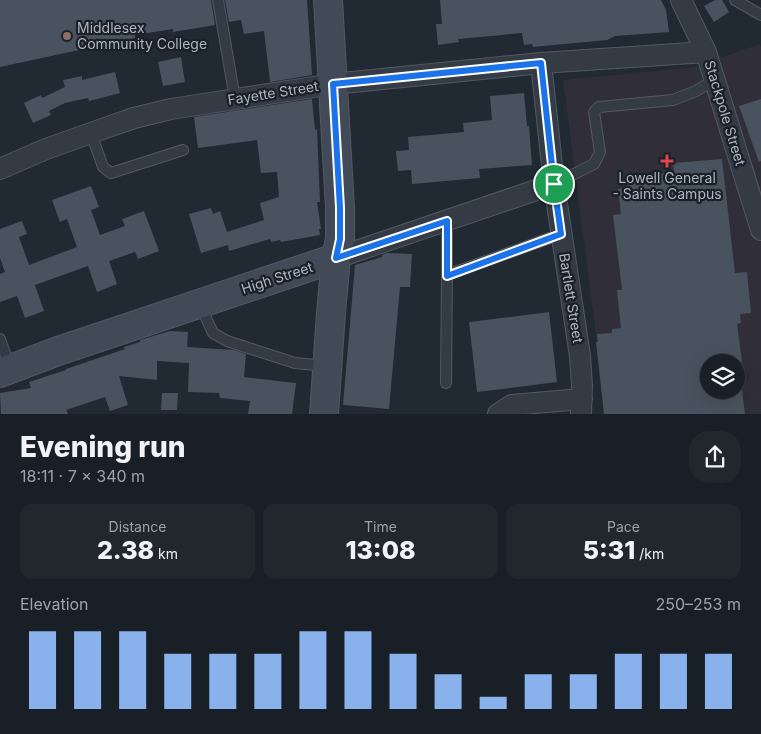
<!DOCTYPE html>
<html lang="en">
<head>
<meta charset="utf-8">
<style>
  :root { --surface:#191f26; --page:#22272e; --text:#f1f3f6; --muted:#9fa2a7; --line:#373d43; --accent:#89b1eb }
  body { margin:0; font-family:Inter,sans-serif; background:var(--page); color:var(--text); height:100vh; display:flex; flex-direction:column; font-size:19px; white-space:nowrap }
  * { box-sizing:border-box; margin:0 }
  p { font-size:16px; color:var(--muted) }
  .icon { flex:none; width:28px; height:28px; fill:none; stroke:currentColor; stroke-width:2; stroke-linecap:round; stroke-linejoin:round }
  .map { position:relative; height:414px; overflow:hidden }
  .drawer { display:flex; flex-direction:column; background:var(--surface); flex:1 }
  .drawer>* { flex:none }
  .tools { position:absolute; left:700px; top:354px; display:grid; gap:10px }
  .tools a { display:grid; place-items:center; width:45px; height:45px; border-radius:50%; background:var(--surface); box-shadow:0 5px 20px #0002,0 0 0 1px var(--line); font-size:25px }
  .pin { position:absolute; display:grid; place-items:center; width:42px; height:42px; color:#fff; margin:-21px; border:2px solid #fff; border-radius:50%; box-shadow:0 1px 5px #0007 }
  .round { display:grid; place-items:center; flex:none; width:52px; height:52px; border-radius:20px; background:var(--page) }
  .head { display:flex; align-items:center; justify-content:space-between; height:85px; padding:0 20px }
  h1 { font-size:28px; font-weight:800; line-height:38px }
  .stats { display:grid; grid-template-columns:repeat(3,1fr); gap:8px; height:85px; padding:5px 20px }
  .stats div { display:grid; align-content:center; border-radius:12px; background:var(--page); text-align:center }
  .stats b { font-size:25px; font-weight:800 }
  .stats small { font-size:14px; font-weight:400 }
  .stats p { font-size:14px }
  .chart { height:140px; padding:10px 20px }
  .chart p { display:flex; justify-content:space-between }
  .chart svg { width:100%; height:90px; margin-top:5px; stroke:var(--accent); stroke-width:6 }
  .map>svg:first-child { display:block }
</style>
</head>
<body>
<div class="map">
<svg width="761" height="414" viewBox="0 0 761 414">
  <rect width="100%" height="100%" fill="#212933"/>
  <path fill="#2f2e39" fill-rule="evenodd" d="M759,44L761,47V414H602L605,404L563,80L696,67ZM709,362H736V390H709Z"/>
  <path fill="#49535f" d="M0,0H211L215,25L173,32V29L135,35V38L0,67Z
    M225,0H307L312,75L270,82L264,31L244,34L241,20L229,22Z
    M440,0H661L666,10L669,32L615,36L607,40L533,47L532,44L524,45L522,33L458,39L459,42L438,45L436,24H442Z
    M715,0H722L729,12L714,22L704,6Z
    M181,57L185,82L163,86L158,62Z
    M115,72L120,93L89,101L88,98L65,103L49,111L51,115L33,123L24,103L41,95L42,98L65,87L63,80L82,76V80Z
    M524,93L527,126H529L532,165L479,169L480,178L412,184L411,170L398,171L396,151L409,150L408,137L464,132L463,123L492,120L490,96Z
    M312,99L315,130L317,129L320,202H317L321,229H319L320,235L281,242L280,240L271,242L270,239L229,251L228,245L201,253L189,214L211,208L213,214L220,211L227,232L264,220L260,203L279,197L277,172L261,173L257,140L198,148L194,117Z
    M761,99V161L759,162L739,106Z
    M722,159L735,273L747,272L751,313L740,314L741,323L737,324L742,362H709V390H742L745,414H604L596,342H598L597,334L612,333V329L621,328L617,290H622L613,215L621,214L618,189L627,188L626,178L674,172L673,163Z
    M91,186L99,207L91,210L100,235L125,226L122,219L144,211L159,251L138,259L135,252L109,261L117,284L97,292L88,266L35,285L44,311L25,318L17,296L0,302V274L5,272L0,258V229L22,221L27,234L19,237L29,265L77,247L67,219L60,222L52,200Z
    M387,253L412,254L410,287H400L389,409L343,405L355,265L382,257V255Z
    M549,312L557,382L477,392L469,322Z
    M170,331L188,332L187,347L234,350L246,354L244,377L296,383L292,414H248L250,401L220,398L219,393L188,392L189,363L157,361V380L119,376L128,405L110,411L105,397L66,410L68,414H1L0,393L31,388L29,382L66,370V369L125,349L124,347L140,342V340Z
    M162,393H178L177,410H161Z"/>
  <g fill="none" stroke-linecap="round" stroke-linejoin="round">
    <defs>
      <path id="lane" d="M218,0L235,99
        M735,0L761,15
        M91,133L103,167L111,173L183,150
        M554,184L594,164L600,152L594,112L599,107L673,100L696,91L714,80
        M447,275V221
        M200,305L213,333L227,341L295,363L327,366
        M0,339L10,368
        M446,383L447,275L561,234"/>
      <path id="street" d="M681,0L706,52L761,230
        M541,63L554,184L580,356L582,386L581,414
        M0,169L46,149L91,133L134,118L171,109L333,84L541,63L706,52
        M336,258L554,184
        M498,414L512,405L582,399"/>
      <path id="secondary" d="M0,373L58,351L336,258
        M324,414L331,313L336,258L340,239V208L328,0"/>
    </defs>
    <use href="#lane" stroke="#525962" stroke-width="12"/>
    <use href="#street" stroke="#525962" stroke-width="22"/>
    <use href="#secondary" stroke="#525962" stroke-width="30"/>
    <use href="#lane" stroke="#343b44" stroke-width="10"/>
    <use href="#street" stroke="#343b44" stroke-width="20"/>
    <use href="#secondary" stroke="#434a57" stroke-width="28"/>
  </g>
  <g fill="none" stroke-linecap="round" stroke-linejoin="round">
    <defs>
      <path id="route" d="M541,63L554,184L561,234L447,276V221L336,258L340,239V208L333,84Z"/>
    </defs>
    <use href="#route" stroke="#fff" stroke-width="10"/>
    <use href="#route" stroke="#1a73e8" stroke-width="6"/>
  </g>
  <circle fill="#8d6e63" stroke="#1a2028" stroke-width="2" cx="67" cy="36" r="5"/>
  <path fill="#e0444e" stroke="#1a2028" stroke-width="2" d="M664.5 153.5h5v5h5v5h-5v5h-5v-5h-5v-5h5z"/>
  <g text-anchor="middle" stroke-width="4.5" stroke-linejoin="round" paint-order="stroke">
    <g font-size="14" fill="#aeb6c1" stroke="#1a2028" text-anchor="start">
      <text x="77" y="33">Middlesex<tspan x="77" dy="16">Community College</tspan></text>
      <text x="667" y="183" text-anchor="middle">Lowell General<tspan x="667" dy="16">- Saints Campus</tspan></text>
    </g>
    <g font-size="14" fill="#aeb6c1" stroke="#1a2028">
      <text transform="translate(273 93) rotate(-9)" y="5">Fayette Street</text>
      <text transform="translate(725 113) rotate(73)" y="5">Stackpole Street</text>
      <text transform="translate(277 278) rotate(-18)" y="5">High Street</text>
      <text transform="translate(571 298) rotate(81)" y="5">Bartlett Street</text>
    </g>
  </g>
</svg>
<div class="tools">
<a><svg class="icon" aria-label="layers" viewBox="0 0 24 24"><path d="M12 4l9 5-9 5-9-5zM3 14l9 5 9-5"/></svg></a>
</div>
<div class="pin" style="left:554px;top:184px;background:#1e9e55"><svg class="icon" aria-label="arrive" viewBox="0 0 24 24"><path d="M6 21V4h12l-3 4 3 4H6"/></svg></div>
</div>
<section class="drawer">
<div class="head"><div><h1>Evening run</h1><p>18:11 · 7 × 340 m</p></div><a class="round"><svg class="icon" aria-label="share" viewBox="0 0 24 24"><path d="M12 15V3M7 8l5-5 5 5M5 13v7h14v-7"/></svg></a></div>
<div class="stats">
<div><p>Distance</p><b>2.38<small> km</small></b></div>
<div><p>Time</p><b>13:08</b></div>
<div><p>Pace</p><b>5:31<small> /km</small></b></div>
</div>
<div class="chart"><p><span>Elevation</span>250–253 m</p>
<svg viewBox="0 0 160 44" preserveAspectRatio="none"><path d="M5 44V6M15 44V6M25 44V6M35 44V17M45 44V17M55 44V17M65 44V6M75 44V6M85 44V17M95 44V27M105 44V38M115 44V27M125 44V27M135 44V17M145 44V17M155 44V17"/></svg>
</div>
</section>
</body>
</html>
